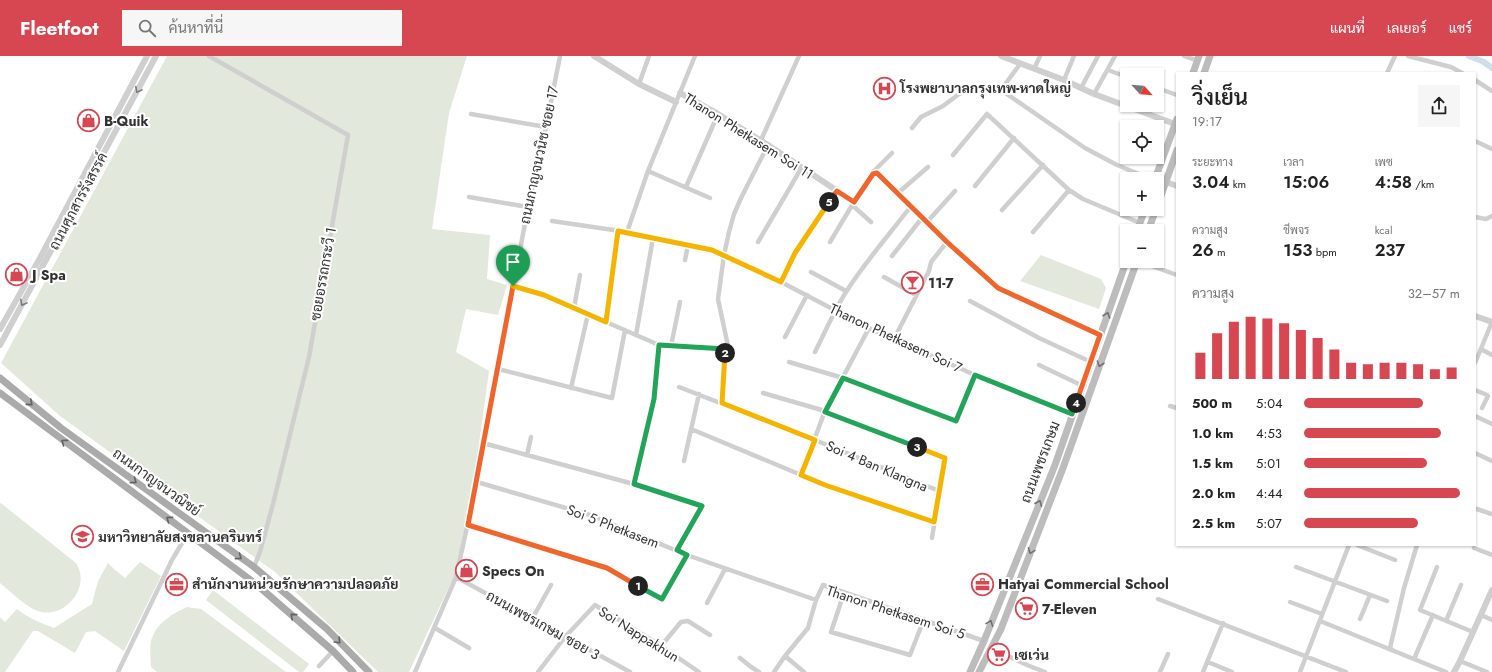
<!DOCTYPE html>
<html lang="th">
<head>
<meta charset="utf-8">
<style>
  :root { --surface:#fff; --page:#f6f6f6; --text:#222; --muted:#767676; --accent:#d64752 }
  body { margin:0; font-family:Jost,Sarabun,sans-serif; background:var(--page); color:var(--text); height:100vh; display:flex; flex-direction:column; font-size:15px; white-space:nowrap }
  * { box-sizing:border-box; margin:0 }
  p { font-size:13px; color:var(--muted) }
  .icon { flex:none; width:22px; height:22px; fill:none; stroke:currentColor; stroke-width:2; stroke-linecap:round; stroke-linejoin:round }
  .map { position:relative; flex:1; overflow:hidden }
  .drawer { position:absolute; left:1176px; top:16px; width:300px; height:474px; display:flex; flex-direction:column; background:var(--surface); border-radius:0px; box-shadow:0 1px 3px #0004 }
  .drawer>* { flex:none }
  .needle { width:26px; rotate:116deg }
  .controls { position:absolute; left:1120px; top:12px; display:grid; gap:8px }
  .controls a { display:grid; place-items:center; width:44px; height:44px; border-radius:0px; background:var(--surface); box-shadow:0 1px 3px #0004; font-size:20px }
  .pin { position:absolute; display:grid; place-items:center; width:34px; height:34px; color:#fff; margin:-41px -17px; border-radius:50% 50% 50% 0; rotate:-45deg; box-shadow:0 0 4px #0007 }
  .pin .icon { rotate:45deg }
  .km { position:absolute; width:20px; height:20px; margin:-10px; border-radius:50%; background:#222; color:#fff; font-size:11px; line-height:20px; text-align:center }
  .round { display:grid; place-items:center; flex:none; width:42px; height:42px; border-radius:0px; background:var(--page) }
  .summary { display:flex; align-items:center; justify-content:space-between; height:68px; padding:0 16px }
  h1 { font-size:22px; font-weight:600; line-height:30px }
  .metrics { display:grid; grid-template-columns:repeat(3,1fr); gap:6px; height:68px; padding:4px 16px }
  .metrics div { display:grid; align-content:center }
  .metrics b { font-size:17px; font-weight:600 }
  .metrics small { font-size:11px; font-weight:400 }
  .metrics p { font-size:11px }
  .chart { height:112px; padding:8px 16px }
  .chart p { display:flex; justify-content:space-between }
  .chart svg { width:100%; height:72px; margin-top:4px; stroke:var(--accent); stroke-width:6 }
  ul { padding:0 16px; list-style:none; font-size:13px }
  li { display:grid; grid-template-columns:64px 48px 1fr; align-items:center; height:30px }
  li i { height:10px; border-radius:5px; background:var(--accent) }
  header { display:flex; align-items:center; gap:24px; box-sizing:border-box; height:56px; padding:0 20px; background:var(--accent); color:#fff }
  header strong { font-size:19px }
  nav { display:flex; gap:22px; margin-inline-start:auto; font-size:14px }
  .search { width:280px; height:36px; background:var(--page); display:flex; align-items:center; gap:10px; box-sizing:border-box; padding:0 14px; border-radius:0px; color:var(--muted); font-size:15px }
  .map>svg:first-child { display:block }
</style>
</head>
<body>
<header>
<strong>Fleetfoot</strong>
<div class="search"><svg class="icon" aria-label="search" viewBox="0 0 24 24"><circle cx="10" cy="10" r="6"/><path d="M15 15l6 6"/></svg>ค้นหาที่นี่</div>
<nav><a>แผนที่</a><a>เลเยอร์</a><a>แชร์</a></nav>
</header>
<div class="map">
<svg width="1492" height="616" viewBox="0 0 1492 616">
  <rect width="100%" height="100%" fill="#fff"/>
  <path fill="#e2e8dc" d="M167,0H467L449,57L432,173L490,179L487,223L507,229L498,259L466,253L456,296L489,315L470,453L456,516L409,616H378L275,516L60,360L1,307Z
    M1041,199L1101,223L1106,232L1099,253L1020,225Z
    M0,447L2,448L76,507C91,530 67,561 41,556C28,553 11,536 0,527Z
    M140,506L161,520L124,595L95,575L86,576L75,597L38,575H33L5,616H0V561L5,566L17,553C28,562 41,567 54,572L92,548L98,525L108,507L114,513L125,522Z
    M213,534L309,608L303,616H299L206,544Z
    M187,551L201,553L286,616H157L151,611C151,603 149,593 151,585C156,567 172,558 187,551Z"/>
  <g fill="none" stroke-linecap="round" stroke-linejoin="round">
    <path stroke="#cedfe9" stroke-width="6" d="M1469,0L1484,6L1492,12"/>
    <path stroke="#cfcfcf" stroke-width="4.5" d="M209,0L348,79L309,301L273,448L260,496L254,511
      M1184,0L1198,5
      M1408,0L1451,11L1462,17
      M1020,8L1001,34L1085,92L1117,109L1151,123
      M1034,13L1040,0
      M1108,14L1127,21
      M1387,17L1395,0
      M1064,24L1074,0
      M1475,24L1492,35
      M639,28L649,0
      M1081,32L1098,0
      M1157,32L1177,39
      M1094,38L1115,0
      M471,58L546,71
      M912,72L921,61L943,50L959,38L972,32L991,31L1001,34
      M761,84L799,0
      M1475,85L1492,93
      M953,99L987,58L1069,134L1083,143L1140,167
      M648,115L710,142
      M874,115L892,97
      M975,130L1014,82
      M686,131L718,58
      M898,137L928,111
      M469,141L528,151
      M852,149L871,166
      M1002,154L1043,109
      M1475,161L1486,163L1492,160
      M552,165L627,176L712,194L781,226L869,272L975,319L1072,358
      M927,166L955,135
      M627,176L648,115L695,0
      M1033,176L1069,134
      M758,186L802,111
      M830,186L854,146
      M892,200L922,162
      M685,204L688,189
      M1138,205L1177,219
      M811,216L846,235
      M884,221L916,239
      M781,226L795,197L837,135
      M513,230L544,239L659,289L726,293
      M970,245L1039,282L1091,306
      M574,252L580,219
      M606,266L618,175
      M636,279L653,182
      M785,281L807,239
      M894,283L929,215L931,206L947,186
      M671,290L680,246
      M1481,293L1492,299
      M815,296C825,276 834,255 846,236C865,206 889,179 911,150
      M789,306L843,322L956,365L975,319
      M1475,307L1492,266
      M1039,309L1083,330
      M498,313L612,342L625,274
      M679,331L815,384L939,435
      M571,332L588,258
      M1475,334L1487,339L1488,340L1482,352
      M763,337L825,355L945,402L932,482
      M721,347L726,293L728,290L718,243L724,199L729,176L734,158L741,142L768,89
      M1170,350L1177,352
      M1475,360L1492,368
      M691,373L825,429L934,466
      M483,387L652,433L702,450L677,494
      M1475,397L1492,405
      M527,399L531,381
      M684,405L699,338
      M801,419L825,355L869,272
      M477,426L590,459L687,499L816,544
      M634,429L654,343L659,289
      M1477,453L1492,458
      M468,469L607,512L662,543L687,499
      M1357,489L1395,504
      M1474,492L1492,499
      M1296,511L1387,545
      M1437,511L1420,554L1473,576
      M456,521L630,616
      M844,537L831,576L910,599L924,563
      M1158,543L1346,616
      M1290,546L1322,558
      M707,547L725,513
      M1481,559L1492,564
      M532,563L551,529
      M1360,563L1370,539
      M1320,565L1446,616
      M1446,565L1461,529
      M435,572L469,592
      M661,590L681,566L688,565L710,579
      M991,592L1027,609L1045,616
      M1393,594L1390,592L1404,532L1417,489
      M785,600L804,616
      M740,602L751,611L759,616
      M1414,603L1433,559
      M1460,605L1487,616
      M1208,606L1232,616
      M319,610L333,595
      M118,616L172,504L188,477
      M415,616L456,521L477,426L528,151L546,71L560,0
      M538,616L565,581L595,549L661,590L699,616
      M774,616L785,600L808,572L816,544L823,529L984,585
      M1160,616L1168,598
      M1203,616L1223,567
      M1300,616L1349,489"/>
    <path stroke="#cfcfcf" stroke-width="6" d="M594,0L639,28L676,46
      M1001,0L1064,24L1094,38L1175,68
      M680,37L718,58L768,89L854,146L873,118L877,117L947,186L998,232L1100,279
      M1157,125L1166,126L1177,130
      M1475,260L1492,266
      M0,273L40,202L147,0
      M0,289L156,0
      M1454,616L1460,605L1492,534"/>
    <path stroke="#bcbcbc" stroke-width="7" d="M1193,17L1199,0
      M1204,17L1210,0
      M1155,123L1177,63
      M1157,151L1177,94
      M1137,175L1145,153
      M1148,175L1156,153
      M970,616L984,585L1055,409L1127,203
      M979,616L1001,573L1063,412L1137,205"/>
    <path stroke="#aaa" stroke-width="7" d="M0,322L61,372L254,511L327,573L369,616
      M0,337L256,528L333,595L353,616"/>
  </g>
  <defs><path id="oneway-chevron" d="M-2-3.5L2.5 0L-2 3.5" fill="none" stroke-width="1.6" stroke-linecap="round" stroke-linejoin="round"/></defs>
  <g stroke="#797979">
    <use href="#oneway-chevron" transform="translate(138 34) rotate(118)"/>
    <use href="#oneway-chevron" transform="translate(23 247) rotate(118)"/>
  </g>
  <g stroke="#707070">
    <use href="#oneway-chevron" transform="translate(1107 259) rotate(-71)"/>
    <use href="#oneway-chevron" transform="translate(1100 308) rotate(109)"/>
    <use href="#oneway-chevron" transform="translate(1039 447) rotate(-68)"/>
    <use href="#oneway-chevron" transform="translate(1031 495) rotate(111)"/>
    <use href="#oneway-chevron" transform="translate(990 567) rotate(-69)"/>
  </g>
  <g stroke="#626262">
    <use href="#oneway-chevron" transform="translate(30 347) rotate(41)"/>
    <use href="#oneway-chevron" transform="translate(64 386) rotate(-144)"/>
    <use href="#oneway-chevron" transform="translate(134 425) rotate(36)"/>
    <use href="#oneway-chevron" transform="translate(169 463) rotate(-144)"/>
    <use href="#oneway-chevron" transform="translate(239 501) rotate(36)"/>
    <use href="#oneway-chevron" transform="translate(293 560) rotate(-139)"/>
    <use href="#oneway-chevron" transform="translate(338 585) rotate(46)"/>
  </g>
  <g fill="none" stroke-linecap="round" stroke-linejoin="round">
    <defs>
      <path id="split-1" d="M513,230L468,469L607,512L638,530"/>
      <path id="split-2" d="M638,530L662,543L687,499L677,494L702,450L634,428L654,343L659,289L726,293L725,297"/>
      <path id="split-3" d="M725,297L722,347L815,384L801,419L825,429L934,466L945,402L917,391"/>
      <path id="split-4" d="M917,391L825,356L843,322L956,365L975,319L1072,358L1076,347"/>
      <path id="split-5" d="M829,146L837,135L854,146L873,118L877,117L947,186L998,232L1100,279L1076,347"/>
      <path id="split-6" d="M513,230L544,239L606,266L618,175L712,194L781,226L795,197L829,146"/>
    </defs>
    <use href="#split-1" stroke="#fff" stroke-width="8"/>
    <use href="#split-2" stroke="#fff" stroke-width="8"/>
    <use href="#split-3" stroke="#fff" stroke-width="8"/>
    <use href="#split-4" stroke="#fff" stroke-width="8"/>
    <use href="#split-5" stroke="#fff" stroke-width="8"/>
    <use href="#split-6" stroke="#fff" stroke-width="8"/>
    <use href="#split-1" stroke="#f0652b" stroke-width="5"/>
    <use href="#split-2" stroke="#22a559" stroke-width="5"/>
    <use href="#split-3" stroke="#f5b400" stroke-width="5"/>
    <use href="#split-4" stroke="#22a559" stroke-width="5"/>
    <use href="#split-5" stroke="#f0652b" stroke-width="5"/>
    <use href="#split-6" stroke="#f5b400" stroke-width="5"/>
  </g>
  <defs>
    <symbol id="hospital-ring" viewBox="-11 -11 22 22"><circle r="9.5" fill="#fff" stroke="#d64752" stroke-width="1.5"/><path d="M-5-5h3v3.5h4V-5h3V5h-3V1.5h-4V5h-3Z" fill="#d64752"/></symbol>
    <symbol id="shop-ring" viewBox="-11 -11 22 22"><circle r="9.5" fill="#fff" stroke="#d64752" stroke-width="1.5"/><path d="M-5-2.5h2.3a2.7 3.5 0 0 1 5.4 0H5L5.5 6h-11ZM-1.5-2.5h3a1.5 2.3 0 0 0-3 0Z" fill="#d64752"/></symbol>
    <symbol id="bar-ring" viewBox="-11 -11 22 22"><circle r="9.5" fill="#fff" stroke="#d64752" stroke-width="1.5"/><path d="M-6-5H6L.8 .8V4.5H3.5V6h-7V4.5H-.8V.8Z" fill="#d64752"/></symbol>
    <symbol id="university-ring" viewBox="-11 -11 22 22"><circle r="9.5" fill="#fff" stroke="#d64752" stroke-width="1.5"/><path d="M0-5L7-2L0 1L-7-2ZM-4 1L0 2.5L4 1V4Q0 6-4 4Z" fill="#d64752"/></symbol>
    <symbol id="office-ring" viewBox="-11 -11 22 22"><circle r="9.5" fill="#fff" stroke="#d64752" stroke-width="1.5"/><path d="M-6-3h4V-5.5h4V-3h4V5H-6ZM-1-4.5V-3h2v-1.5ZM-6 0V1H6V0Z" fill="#d64752"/></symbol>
    <symbol id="supermarket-ring" viewBox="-11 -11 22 22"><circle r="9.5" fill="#fff" stroke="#d64752" stroke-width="1.5"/><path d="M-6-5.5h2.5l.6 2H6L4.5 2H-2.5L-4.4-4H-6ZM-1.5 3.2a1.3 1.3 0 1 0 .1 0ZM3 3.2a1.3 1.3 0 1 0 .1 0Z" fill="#d64752"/></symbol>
  </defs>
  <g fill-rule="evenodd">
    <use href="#hospital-ring" x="872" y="20" width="25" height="25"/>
    <use href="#shop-ring" x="76" y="52" width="25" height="25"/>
    <use href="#shop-ring" x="4" y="206" width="25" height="25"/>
    <use href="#bar-ring" x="900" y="214" width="25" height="25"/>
    <use href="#university-ring" x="70" y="468" width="25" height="25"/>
    <use href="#shop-ring" x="454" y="502" width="25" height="25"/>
    <use href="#office-ring" x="164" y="516" width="25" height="25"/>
    <use href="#office-ring" x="970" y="516" width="25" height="25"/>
    <use href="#supermarket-ring" x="1014" y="540" width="25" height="25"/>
    <use href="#supermarket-ring" x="986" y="586" width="25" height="25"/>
  </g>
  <g text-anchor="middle" stroke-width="4" stroke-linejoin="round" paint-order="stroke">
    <g font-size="14" font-weight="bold" fill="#323232" stroke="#fff" text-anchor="start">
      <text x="900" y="37">โรงพยาบาลกรุงเทพ-หาดใหญ่</text>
      <text x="104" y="70">B-Quik</text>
      <text x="32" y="224">J Spa</text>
      <text x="928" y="232">11-7</text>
      <text x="98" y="486">มหาวิทยาลัยสงขลานครินทร์</text>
      <text x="482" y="520">Specs On</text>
      <text x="192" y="533">สำนักงานหน่วยรักษาความปลอดภัย</text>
      <text x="998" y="533">Hatyai Commercial School</text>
      <text x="1042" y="558">7-Eleven</text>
      <text x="1014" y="604">เซเว่น</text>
    </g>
    <g font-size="14" fill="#323232" stroke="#fff">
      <text transform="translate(749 80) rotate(32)" y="5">Thanon Phetkasem Soi 11</text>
      <text transform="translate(539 99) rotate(-78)" y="5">ถนนกาญจนวนิช ซอย 17</text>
      <text transform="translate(78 145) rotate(-62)" y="5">ถนนศุภสารรังสรรค์</text>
      <text transform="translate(323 218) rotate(-80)" y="5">ซอยอรรถกระวี 1</text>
      <text transform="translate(896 282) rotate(25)" y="5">Thanon Phetkasem Soi 7</text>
      <text transform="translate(1040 406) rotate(-69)" y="5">ถนนเพชรเกษม</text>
      <text transform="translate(877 410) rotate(23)" y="5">Soi 4 Ban Klangna</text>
      <text transform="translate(157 426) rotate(36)" y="5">ถนนกาญจนวณิชย์</text>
      <text transform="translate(613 470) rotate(21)" y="5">Soi 5 Phetkasem</text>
      <text transform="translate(896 556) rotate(18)" y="5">Thanon Phetkasem Soi 5</text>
      <text transform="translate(543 569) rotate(29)" y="5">ถนนเพชรเกษม ซอย 3</text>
      <text transform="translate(639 578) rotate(32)" y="5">Soi Nappakhun</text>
    </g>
  </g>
</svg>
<div class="controls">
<a><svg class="needle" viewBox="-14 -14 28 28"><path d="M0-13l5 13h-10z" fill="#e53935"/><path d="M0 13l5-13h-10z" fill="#767676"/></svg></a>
<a><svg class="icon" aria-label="locate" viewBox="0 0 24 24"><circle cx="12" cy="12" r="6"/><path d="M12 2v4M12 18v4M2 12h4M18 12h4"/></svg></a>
<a>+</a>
<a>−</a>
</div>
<div class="pin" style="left:513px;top:230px;background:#1e9e55"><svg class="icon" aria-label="arrive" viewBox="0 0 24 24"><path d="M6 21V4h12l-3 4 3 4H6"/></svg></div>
<b class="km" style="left:638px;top:530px">1</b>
<b class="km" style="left:725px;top:297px">2</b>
<b class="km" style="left:917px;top:391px">3</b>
<b class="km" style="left:1076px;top:347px">4</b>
<b class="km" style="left:829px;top:146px">5</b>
<section class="drawer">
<div class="summary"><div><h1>วิ่งเย็น</h1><p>19:17</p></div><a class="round"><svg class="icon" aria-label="share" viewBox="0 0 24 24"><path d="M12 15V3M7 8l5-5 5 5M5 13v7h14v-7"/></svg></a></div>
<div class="metrics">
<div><p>ระยะทาง</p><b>3.04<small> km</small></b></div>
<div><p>เวลา</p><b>15:06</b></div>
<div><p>เพซ</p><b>4:58<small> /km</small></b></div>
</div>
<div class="metrics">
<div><p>ความสูง</p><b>26<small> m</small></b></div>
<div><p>ชีพจร</p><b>153<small> bpm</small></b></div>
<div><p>kcal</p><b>237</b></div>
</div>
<div class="chart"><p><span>ความสูง</span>32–57 m</p>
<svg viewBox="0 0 160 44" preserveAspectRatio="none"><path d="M5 44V28M15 44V16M25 44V9M35 44V6M45 44V7M55 44V10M65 44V14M75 44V19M85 44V26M95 44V34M105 44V35M115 44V34M125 44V34M135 44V35M145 44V38M155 44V37"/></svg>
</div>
<ul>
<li><b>500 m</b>5:04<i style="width:76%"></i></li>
<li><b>1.0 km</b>4:53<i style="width:88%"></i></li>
<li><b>1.5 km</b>5:01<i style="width:79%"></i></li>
<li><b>2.0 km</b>4:44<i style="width:100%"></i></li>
<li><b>2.5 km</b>5:07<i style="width:73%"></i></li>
</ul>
</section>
</div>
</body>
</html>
